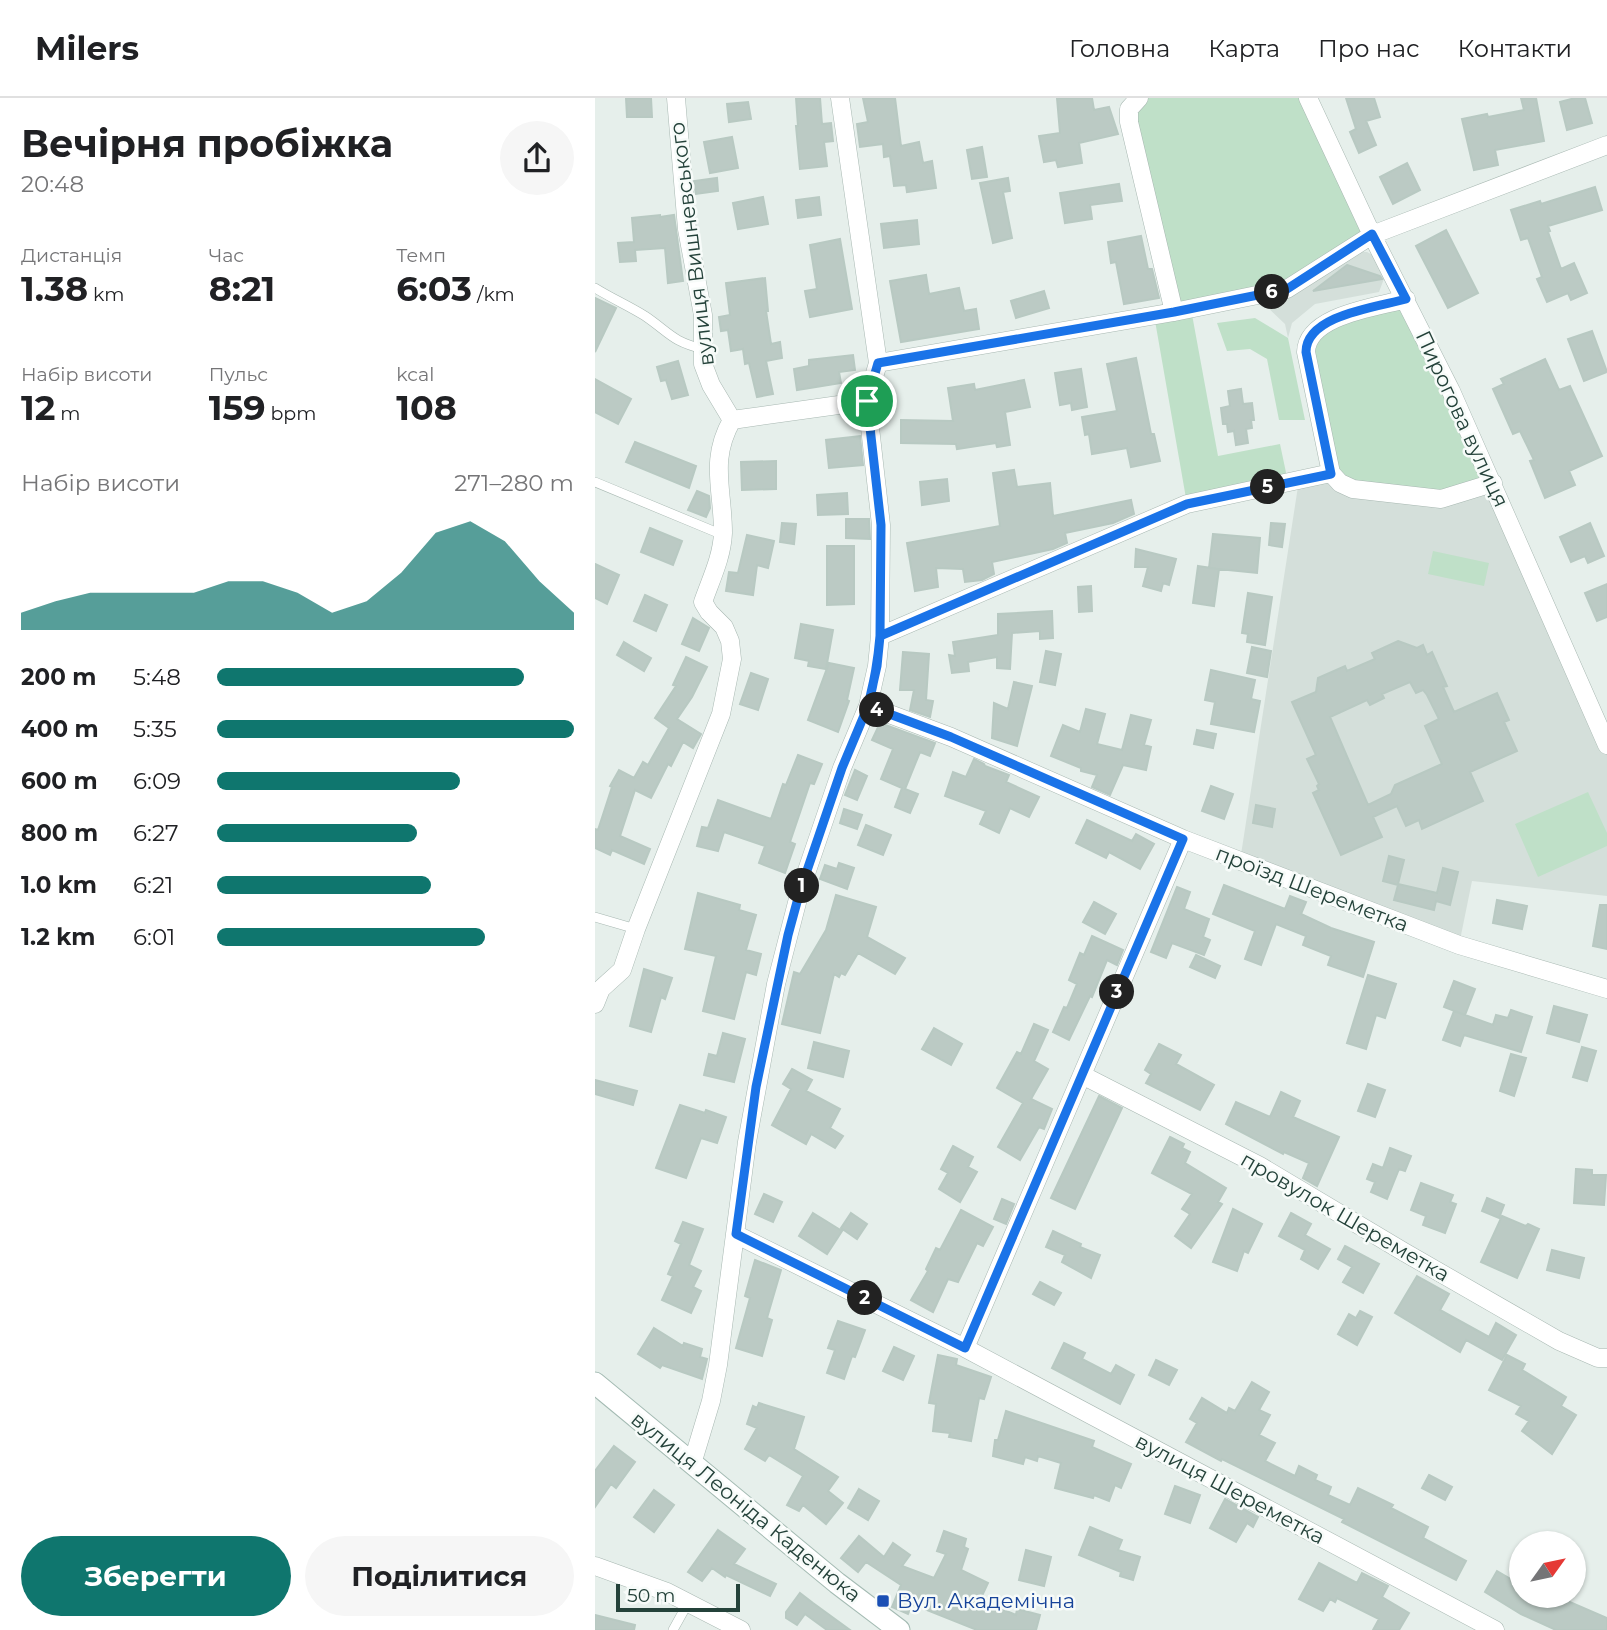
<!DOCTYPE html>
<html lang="uk">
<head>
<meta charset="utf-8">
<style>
  :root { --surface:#fff; --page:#f6f6f6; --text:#202124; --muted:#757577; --line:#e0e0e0; --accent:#0f766e }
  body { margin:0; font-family:Montserrat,sans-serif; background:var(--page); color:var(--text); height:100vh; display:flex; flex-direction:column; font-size:26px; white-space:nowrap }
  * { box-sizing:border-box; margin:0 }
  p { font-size:23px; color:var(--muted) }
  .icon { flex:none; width:38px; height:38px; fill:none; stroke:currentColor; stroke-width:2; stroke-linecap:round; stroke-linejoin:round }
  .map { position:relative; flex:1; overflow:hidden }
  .details { display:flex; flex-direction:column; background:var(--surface); width:595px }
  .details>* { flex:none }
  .needle { width:46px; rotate:57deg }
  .fabs { position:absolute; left:914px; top:1433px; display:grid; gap:14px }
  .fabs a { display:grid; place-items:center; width:77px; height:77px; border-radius:50%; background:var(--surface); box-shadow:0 2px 5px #0004; font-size:35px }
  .scale { position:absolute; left:21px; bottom:18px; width:124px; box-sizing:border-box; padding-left:7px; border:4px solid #24423a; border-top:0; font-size:19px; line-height:24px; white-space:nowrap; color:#24423a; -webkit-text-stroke:5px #f7fbf9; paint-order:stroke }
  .pin { position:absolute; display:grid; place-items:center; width:60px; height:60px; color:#fff; margin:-30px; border:4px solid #fff; border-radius:50%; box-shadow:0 2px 7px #0007 }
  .km { position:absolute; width:35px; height:35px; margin:-18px; border-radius:50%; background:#222; color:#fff; font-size:19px; line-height:35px; text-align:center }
  .round { display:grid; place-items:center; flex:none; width:74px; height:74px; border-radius:37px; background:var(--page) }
  .overview { display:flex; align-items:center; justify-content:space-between; height:119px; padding:0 21px }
  h1 { font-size:38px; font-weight:700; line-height:52px }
  .stats { display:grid; grid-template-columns:repeat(3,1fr); gap:10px; height:119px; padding:7px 21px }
  .stats div { display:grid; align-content:center }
  .stats b { font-size:35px; font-weight:700 }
  .stats small { font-size:19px; font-weight:400 }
  .stats p { font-size:19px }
  .chart { height:196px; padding:14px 21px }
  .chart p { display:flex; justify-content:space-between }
  .chart svg { width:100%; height:126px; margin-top:7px; fill:var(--accent); opacity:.7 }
  .button { display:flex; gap:14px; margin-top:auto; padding:14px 21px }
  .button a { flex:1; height:80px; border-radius:42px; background:var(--accent); color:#fff; font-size:28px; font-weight:700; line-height:80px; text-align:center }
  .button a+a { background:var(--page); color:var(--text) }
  ul { padding:0 21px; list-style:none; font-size:23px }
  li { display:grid; grid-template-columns:112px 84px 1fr; align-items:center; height:52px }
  li i { height:18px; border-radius:9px; background:var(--accent) }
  header { display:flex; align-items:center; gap:42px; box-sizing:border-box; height:98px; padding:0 35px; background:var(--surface); border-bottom:2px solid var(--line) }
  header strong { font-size:33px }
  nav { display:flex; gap:38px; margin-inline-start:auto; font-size:24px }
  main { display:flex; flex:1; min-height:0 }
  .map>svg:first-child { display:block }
</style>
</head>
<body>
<header>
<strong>Milers</strong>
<nav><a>Головна</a><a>Карта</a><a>Про нас</a><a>Контакти</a></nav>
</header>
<main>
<section class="details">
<div class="overview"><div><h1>Вечірня пробіжка</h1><p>20:48</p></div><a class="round"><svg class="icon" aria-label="share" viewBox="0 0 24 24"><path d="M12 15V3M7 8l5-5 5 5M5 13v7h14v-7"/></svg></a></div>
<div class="stats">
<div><p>Дистанція</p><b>1.38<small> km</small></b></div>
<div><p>Час</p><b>8:21</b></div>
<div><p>Темп</p><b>6:03<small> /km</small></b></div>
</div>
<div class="stats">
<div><p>Набір висоти</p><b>12<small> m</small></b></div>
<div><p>Пульс</p><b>159<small> bpm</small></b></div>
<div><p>kcal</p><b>108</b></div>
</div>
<div class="chart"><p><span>Набір висоти</span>271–280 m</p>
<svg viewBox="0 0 160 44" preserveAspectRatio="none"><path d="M0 44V38L10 34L20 31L30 31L40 31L50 31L60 27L70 27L80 31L90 38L100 34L110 24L120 10L130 6L140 13L150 27L160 38V44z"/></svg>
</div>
<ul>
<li><b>200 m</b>5:48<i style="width:86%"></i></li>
<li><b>400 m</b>5:35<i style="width:100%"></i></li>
<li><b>600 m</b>6:09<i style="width:68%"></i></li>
<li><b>800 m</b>6:27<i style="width:56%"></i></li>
<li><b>1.0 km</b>6:21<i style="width:60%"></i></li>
<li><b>1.2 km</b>6:01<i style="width:75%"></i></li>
</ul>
<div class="button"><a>Зберегти</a><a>Поділитися</a></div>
</section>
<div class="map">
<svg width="1012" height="1532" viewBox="0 0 1012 1532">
  <rect width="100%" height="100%" fill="#e6efeb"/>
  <path fill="#d4dfda" d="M758,154H772L783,160L790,178L784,194L720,206L697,225L693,240L690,226L669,206L697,198Z
    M704,382L898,385L1012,647V798L877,783L864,847L645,763Z"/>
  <path fill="#bfe0c8" d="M544,0H713L777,137L692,191L596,211L623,358L685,346L693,384L592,406L559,217L579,214L537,6Z
    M811,201L898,385L846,401L745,385L715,239Z
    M660,220L693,240L710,322H684L672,261L655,251L632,253L622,225Z
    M838,453L894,465L889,488L833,476Z
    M993,694L1012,735V748L943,779L920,726Z"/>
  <path fill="#bbcac4" stroke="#b8c9c2" stroke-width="2" fill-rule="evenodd" d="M31,0H56L57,19H32Z
    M201,0H225L227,26L236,25L238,43L229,44L232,68L205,71L201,28H203Z
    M268,0H300L306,48L324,44L328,65L337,63L341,90L312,94L311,87L299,88L295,58L289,59L288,46L265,49L262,26L273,24Z
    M462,0H497L499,12L514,9L523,36L484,45L487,65L463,69L461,62L449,64L444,38L465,35Z
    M751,0H779L785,19L771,23L781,47L764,55L755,34L761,31Z
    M926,0H941L949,43L900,52L903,67L879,72L867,21L892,16L893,19L929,12Z
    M980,0H990L997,25L972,32L965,4Z
    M153,4L156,21L134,24L132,6Z
    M137,39L143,70L115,75L109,44Z
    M387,49L392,79L377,81L372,52Z
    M812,65L825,92L798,106L785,79Z
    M122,80L123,93L101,96L99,83Z
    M413,80L415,93L408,94L417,140L398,145L385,85Z
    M524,86L527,103L495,107L497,121L470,125L465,95Z
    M1000,89L1007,112L953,128L955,133L953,134L966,171L979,165L992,195L976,202L973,195L952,204L942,181L947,179L933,140L926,142L916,112L945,103L946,106Z
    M168,99L173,126L143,131L138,105Z
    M224,99L226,117L203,120L201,102Z
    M65,117V119L79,117L88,183L73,185L70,150L40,152L41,163L25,164L23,145L39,144L37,120Z
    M322,122L324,146L289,150L286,126Z
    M851,132L883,195L853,210L821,148Z
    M546,138L553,171H557L564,200L529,206L521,164L516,165L513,144Z
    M245,141L257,211L215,219L210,193L222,191L215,147Z
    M752,167L785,178L787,181L718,193Z
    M331,177L334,196L364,190L369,213L381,211L384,231L306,244L295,183Z
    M170,180L173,213H171L176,246L185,244L187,260L171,263L178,296L162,299L154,265L150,266L148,251L136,253L133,232L126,233L124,219L135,217L131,185Z
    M449,193L454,210L421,220L416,203Z
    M0,200L21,210L0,254Z
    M997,233L1012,274L989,283L973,241Z
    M258,257L260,272L244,274L246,285L202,292L199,271L214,268V262Z
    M541,260L556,336H559L565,363L536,369L532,350L497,356L494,336L490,337L487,319L522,313L512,266Z
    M950,261L964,292L975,288L1007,358L974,373L980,387L950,400L935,363L939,362L925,333L918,336L898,291L909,286L906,281Z
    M83,263L93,297L77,301L71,282L66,283L62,269Z
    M486,271L492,309L477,312L476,305L465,307L460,275Z
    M0,281L36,301L23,326L0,314Z
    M429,282L435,309L410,314L415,347L402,349L401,345L362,351L361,346L306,345V322L358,323L353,290L379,286L380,292Z
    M646,291L648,306L657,305L659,322H656L657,330L651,331L653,345L641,347L639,333L633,334L632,326H628L626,310L635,308L633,293Z
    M265,338L268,367L234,370L231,342Z
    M40,344L101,368L94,390L31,364Z
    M181,363V391L147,392L146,364Z
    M419,372L422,389L455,385L458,418L536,402L539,416L518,425L470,435L472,445L458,451L397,464L399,476L387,482L370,484L368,471L341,470L343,489L320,493L312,445L405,428L398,375Z
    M352,381L354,403L327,407L325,384Z
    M102,393L114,398L115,410L111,419L93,412Z
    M252,395L253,416L223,417L222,397Z
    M251,421H274L275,441L251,440Z
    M187,425L201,426L199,446L185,444Z
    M676,425L690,426L687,449L674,447Z
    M995,425L1009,458L993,465L990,458L976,464L965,439Z
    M55,430L87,443L78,467L46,454Z
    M618,436L665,440L662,475L614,470Z
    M152,437L179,443L173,470L162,467L158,497L131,493L134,474L143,475Z
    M232,448H259V506L232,507Z
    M541,451L581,461L574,487L568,485L566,493L548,488L553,469H540Z
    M0,466L24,477L12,506L0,500Z
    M603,468L624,471L619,508L598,505Z
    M1012,486V519L1002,523L990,495Z
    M496,488L497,513L484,514L483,489Z
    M653,495L677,499L670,547L652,544L653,536L647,535Z
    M50,497L72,507L61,533L39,523Z
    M457,513L458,540L445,541V533L417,535L415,571L402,570V559L373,564L374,573L357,575L354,557L360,558L358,544L403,537V516Z
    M98,520L114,530L104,553L87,546Z
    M206,526L238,532L231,571L213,568L214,563L200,560Z
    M803,543L822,550L828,547L832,557L837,554L852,588L848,589L859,614L902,595L914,622L909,624L922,653L875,674L888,703L827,731L824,722L811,728L802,708L778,719L787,739L746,757L718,695L724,692L722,688L724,686L712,661L721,657L697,604L721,594L723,580L750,568L752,573L780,561L777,555ZM815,584L821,595L828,592L832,597L844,621L830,628L847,666L800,687L796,696L773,707L735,619L772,602L775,607L789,600L787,596Z
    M29,544L56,560L49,573L22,557Z
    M657,549L676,553L672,579L652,575Z
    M451,553L466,556L460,587L445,584Z
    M308,554L334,556L331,602L338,603L335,619L315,612L319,592H305Z
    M91,559L112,569L97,599L82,621L106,636L98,650L88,644L76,668L73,666L56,700L40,692L25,738L55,751L49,766L17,752L15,757L0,750V731L3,732L17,689L15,688L24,672L39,680L48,664L53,667L74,630L60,620L81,588L78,587Z
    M234,565L259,570L252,602L254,603L243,634L213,622Z
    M616,572L660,582L656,601L665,603L659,634L616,626L620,604L610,602Z
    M156,575L173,581L163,612L145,606Z
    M419,584L437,588L422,648L397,640L399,605L413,611Z
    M491,611L510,616L502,646L527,652L536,617L556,622L549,647L556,649L551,672L528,667L515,697L497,689L502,677L486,673V670L456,658L468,627L485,634Z
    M285,625L340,645L335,658L325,654L310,691L323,696L315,715L300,709L307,690L286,681L298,651L277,642Z
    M602,632L621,636L618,650L599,646Z
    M203,657L227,666L219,686L215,685L195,744L200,746L190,775L164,765L170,748L129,734L123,753L102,748L107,729L113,730L123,702L176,721L188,686L191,687Z
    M379,661L389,666L390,668L414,677L411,684L444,699L434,719L415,710L404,735L385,726L391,713L350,698L358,674L371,679Z
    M260,672L272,678L262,702L250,697Z
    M616,688L638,696L629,721L607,713Z
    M661,707L680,711L677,729L658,725Z
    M249,711L267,717L262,731L245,725Z
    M492,722L537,743L541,736L559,746L545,771L514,754L511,760L481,745Z
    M271,727L296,737L288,757L263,747Z
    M794,758L809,762L803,786L842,795L848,770L863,774L855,807L841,803L839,812L799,802L803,787L788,783Z
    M244,765L259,770L252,791L225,781L230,767L242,771Z
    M629,787L690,811L695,798L711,804L706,816L736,830L779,844L768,879L733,867L736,858L708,847L711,838L681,826L666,867L650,861L660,833L618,816Z
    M582,789L595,794L589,811L614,821L608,839L615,842L609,857L577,845L571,860L556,854Z
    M103,795L145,807L144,812L161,817L151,852L166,856L161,877L151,874L139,921L108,913L121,858L90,851Z
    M241,797L281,809L272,839L310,860L300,876L263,855L250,877L246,875L244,879L239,876L225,935L187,926L199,874L205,876L231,832Z
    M902,802L932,808L927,831L898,825Z
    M499,804L521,816L510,836L488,824Z
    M1005,807H1012V851L998,848Z
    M497,838L528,852L522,867L512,862L497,899L495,898L474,942L458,934L469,909L472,910L482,886L474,882L485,855L489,857Z
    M601,857L625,868L620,880L595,869Z
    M49,871L77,880L70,901L66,899L56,934L35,928Z
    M773,877L801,886L790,920L781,917L771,951L752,945Z
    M859,883L880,891L870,917L849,909Z
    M959,908L992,917L984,944L952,935Z
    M916,912L937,919L926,954L869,937L865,948L848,942L859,913L898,927L901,917L913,920Z
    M439,926L453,932L439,963L453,971L436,1001L457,1011L449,1031L444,1029L425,1062L403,1049L428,1005L402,990L422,954L426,956Z
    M339,930L367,946L356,967L327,951Z
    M128,935L150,941L139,984L109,977L114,956L122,958Z
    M219,944L254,953L248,979L213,970Z
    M564,946L586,957L581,966L619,987L605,1012L551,985L556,976L550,972Z
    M987,949L1001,953L992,983L978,979Z
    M916,956L931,960L919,998L905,993Z
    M197,971L217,982L211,993L245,1011L235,1030L248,1038L240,1050L216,1036L211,1046L177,1027L196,991L188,986Z
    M0,982L42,993L38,1007L0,996Z
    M773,986L790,992L780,1019L763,1013Z
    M686,994L705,1003L698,1019L744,1039L722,1088L708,1080L714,1065L689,1054L688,1056L631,1026L641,1004L675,1019Z
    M504,998L527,1010L480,1111L456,1100Z
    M85,1007L110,1015L111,1012L131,1019L122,1045L106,1040L91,1080L61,1070Z
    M575,1039L589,1046L587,1050L595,1054L590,1065L631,1090L623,1104L627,1106L596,1150L580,1138L595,1116L587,1111L597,1096L557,1075Z
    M358,1048L378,1059L373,1069L382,1074L365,1104L344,1091L353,1075L346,1071Z
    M795,1050L816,1058L810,1073L804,1071L792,1101L776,1094L780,1084L772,1081L778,1066L788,1070Z
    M981,1071L997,1072V1077H1011L1009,1107L979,1105Z
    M826,1085L858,1097L855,1104L861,1106L850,1135L828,1127L831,1118L816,1112Z
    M169,1096L187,1104L178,1124L160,1116Z
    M892,1100L909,1107L904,1120L887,1113Z
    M407,1101L419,1106L411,1126L399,1121Z
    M638,1111L667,1126L653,1155L649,1153L642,1173L618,1164Z
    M366,1112L398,1129L388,1148L382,1145L363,1184L353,1181L338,1214L316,1202L333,1173L331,1171L341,1150L345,1152Z
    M218,1115L247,1133L232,1156L204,1138Z
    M256,1115L272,1126L262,1141L246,1130Z
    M696,1115L716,1126L710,1137L735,1151L723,1171L706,1161L710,1152L684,1138Z
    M907,1118L931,1128L933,1126L944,1131L922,1180L886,1164Z
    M88,1124L108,1131L94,1167L106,1173L98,1189L106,1193L96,1215L67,1202L78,1178L73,1176L86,1146L80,1143Z
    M458,1133L486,1146L485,1149L505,1157L496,1180L467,1164L470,1157L451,1149Z
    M750,1148L784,1166L768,1195L748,1184L757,1169L743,1161Z
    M957,1152L989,1160L984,1180L952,1172Z
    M160,1162L186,1172L172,1220L177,1222L167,1258L141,1250L155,1200L150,1198Z
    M822,1178L854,1196L845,1212L894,1239L901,1225L921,1237L907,1262L871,1242L865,1254L800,1215Z
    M445,1184L466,1195L459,1207L438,1196Z
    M765,1213L777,1219L762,1247L743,1236L754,1216L761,1220Z
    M243,1223L270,1232L260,1259L257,1258L249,1281L232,1275L240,1252L233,1250Z
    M59,1230L88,1248L89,1245L107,1251L105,1259L112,1261L107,1281L67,1267L65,1270L43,1256Z
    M469,1245L490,1255L487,1261L516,1276L521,1267L539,1277L525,1306L457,1270Z
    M299,1249L319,1258L308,1282L288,1273Z
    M343,1257L362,1261L361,1267L396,1279L389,1301L384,1300L376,1343L354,1339L355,1335L338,1333L341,1306L334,1305Z
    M912,1257L930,1266L927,1272L971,1299L966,1308L981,1317L957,1356L927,1333L934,1323L921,1316L926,1308L894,1292Z
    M561,1262L582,1272L574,1287L554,1277Z
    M657,1284L674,1294L664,1312L675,1317L664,1337L680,1345L670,1363L700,1378L704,1368L722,1377L720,1382L736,1389L733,1397L755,1407L763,1390L798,1407L796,1410L833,1429L828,1440L871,1463L861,1482L747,1424L749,1421L627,1361L626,1363L591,1344L602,1325L595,1321L607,1300L632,1315L634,1310L640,1313Z
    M164,1305L209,1319L199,1351L243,1379L233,1393L248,1405L231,1426L208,1407L204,1413L192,1407L208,1378L174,1357L170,1363L150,1351L162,1330L152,1326L158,1308L162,1310Z
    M411,1313L499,1343L497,1349L536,1366L526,1390L520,1387L514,1403L499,1397L498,1400L460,1390L466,1365L443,1358L442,1363L430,1359L428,1366L398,1358L400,1342H403Z
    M19,1348L40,1364L21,1390L16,1386L0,1409V1373Z
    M834,1377L857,1389L850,1402L827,1390Z
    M580,1388L605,1397L595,1425L570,1416Z
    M264,1391L284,1403L273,1422L253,1410Z
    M59,1392L79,1407L59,1434L39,1419Z
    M630,1401L663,1419L658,1429L652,1425L641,1444L615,1430Z
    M495,1429L527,1442L523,1452L545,1459L538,1482L525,1478L526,1474L484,1457Z
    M123,1432L150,1451L139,1466L181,1486L175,1498L131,1477L130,1479L117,1470L107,1483L93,1474Z
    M349,1433L371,1441L369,1449L373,1451L366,1472L393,1485L385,1502L421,1517L422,1511L445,1517L441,1532H382L317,1506L313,1516L297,1509L306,1487L271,1464L263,1474L246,1460L264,1438L289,1459L298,1445L315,1457L307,1468L339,1480L351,1456L342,1453Z
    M431,1452L456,1459L449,1488L424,1482Z
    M724,1465L762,1485L767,1475L793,1488L787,1499L814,1515L804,1532H778L784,1521L742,1500L740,1504L735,1501L728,1513L704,1501Z
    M902,1473L926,1487V1498H961L1012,1520V1532H961L926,1516L890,1494Z
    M205,1495L218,1505L255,1532H232L210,1516L202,1527L191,1520V1514Z
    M0,1517L40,1527L39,1532H0Z"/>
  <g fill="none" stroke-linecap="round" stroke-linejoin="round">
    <defs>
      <path id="lane" d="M0,190C16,200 34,208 50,218C75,235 76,243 108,251
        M0,384L128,437
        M0,819L41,831
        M78,1532L93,1505"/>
      <path id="street" d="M81,0L92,131L108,217V266L116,287L137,322L272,303L286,427L285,538L282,568L273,608L247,670L205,793L181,886L152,1044L123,1267L116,1303L97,1366
        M245,0L283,265L272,303
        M544,0L534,11V24L579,214
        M713,0L777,137L856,293L1012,647
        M811,201C782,209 712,217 711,254L736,375L745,385L758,391L846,401L898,385
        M283,265L579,214L692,191L777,137L1012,47
        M285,538L592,406L736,375
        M273,608L356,639L588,741L864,847L1012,891
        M0,906L6,891L27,872L41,831L126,616L137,561L135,543L129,529L114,514L108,504C116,481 127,459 128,435C128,391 114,362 137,322
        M487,977L665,1068L809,1154L964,1243L1003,1260H1012
        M140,1136L370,1250L900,1532
        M370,1250L588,741
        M0,1468L72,1494L146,1532"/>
      <path id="secondary" d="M0,1285L242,1485L304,1532"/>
    </defs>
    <use href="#lane" stroke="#a8b8b2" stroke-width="10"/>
    <use href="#street" stroke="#a8b8b2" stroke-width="19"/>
    <use href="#secondary" stroke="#a4bbb3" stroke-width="23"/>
    <use href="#lane" stroke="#fff" stroke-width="9"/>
    <use href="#street" stroke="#fff" stroke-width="18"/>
    <use href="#secondary" stroke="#fff" stroke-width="21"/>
  </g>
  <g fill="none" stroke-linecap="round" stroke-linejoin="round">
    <defs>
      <path id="route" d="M272,303L286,427L285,538L282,568L273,608L247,670L205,793L193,837L161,989L141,1136L370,1250L588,741L356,639L273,608C279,585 283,562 285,538L592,406L736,376L711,254C711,217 782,209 811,201L777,136L692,191L579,214L283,265L272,303"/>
    </defs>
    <use href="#route" stroke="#fff" stroke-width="14"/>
    <use href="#route" stroke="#1a73e8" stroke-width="9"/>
  </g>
  <rect fill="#1a4fb4" stroke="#f7fbf9" stroke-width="2.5" x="281" y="1496" width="14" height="14" rx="3.5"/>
  <g text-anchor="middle" stroke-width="5" stroke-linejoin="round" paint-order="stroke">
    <g font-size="21" fill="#24423a" stroke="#f7fbf9">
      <text transform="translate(97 146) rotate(-97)" y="7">вулиця Вишневського</text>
      <text transform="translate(867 321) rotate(65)" y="7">Пирогова вулиця</text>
      <text transform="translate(717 791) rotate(21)" y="7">проїзд Шереметка</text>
      <text transform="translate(750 1119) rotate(30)" y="7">провулок Шереметка</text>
      <text transform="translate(635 1391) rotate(28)" y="7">вулиця Шереметка</text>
      <text transform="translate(151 1409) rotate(39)" y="7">вулиця Леоніда Каденюка</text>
    </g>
    <g font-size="21" fill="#164399" stroke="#f7fbf9" text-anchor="start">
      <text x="302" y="1510">Вул. Академічна</text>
    </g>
  </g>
</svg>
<div class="fabs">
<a><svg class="needle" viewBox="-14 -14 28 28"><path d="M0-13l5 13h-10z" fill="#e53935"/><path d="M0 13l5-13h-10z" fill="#757577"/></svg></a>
</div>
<div class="scale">50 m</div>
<div class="pin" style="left:272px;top:303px;background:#1e9e55"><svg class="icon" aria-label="arrive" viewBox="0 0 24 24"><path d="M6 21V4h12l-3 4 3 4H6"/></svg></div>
<b class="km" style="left:207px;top:788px">1</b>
<b class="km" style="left:270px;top:1200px">2</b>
<b class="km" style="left:522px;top:894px">3</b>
<b class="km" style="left:282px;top:612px">4</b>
<b class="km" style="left:673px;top:389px">5</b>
<b class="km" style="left:677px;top:194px">6</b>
</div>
</main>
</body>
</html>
